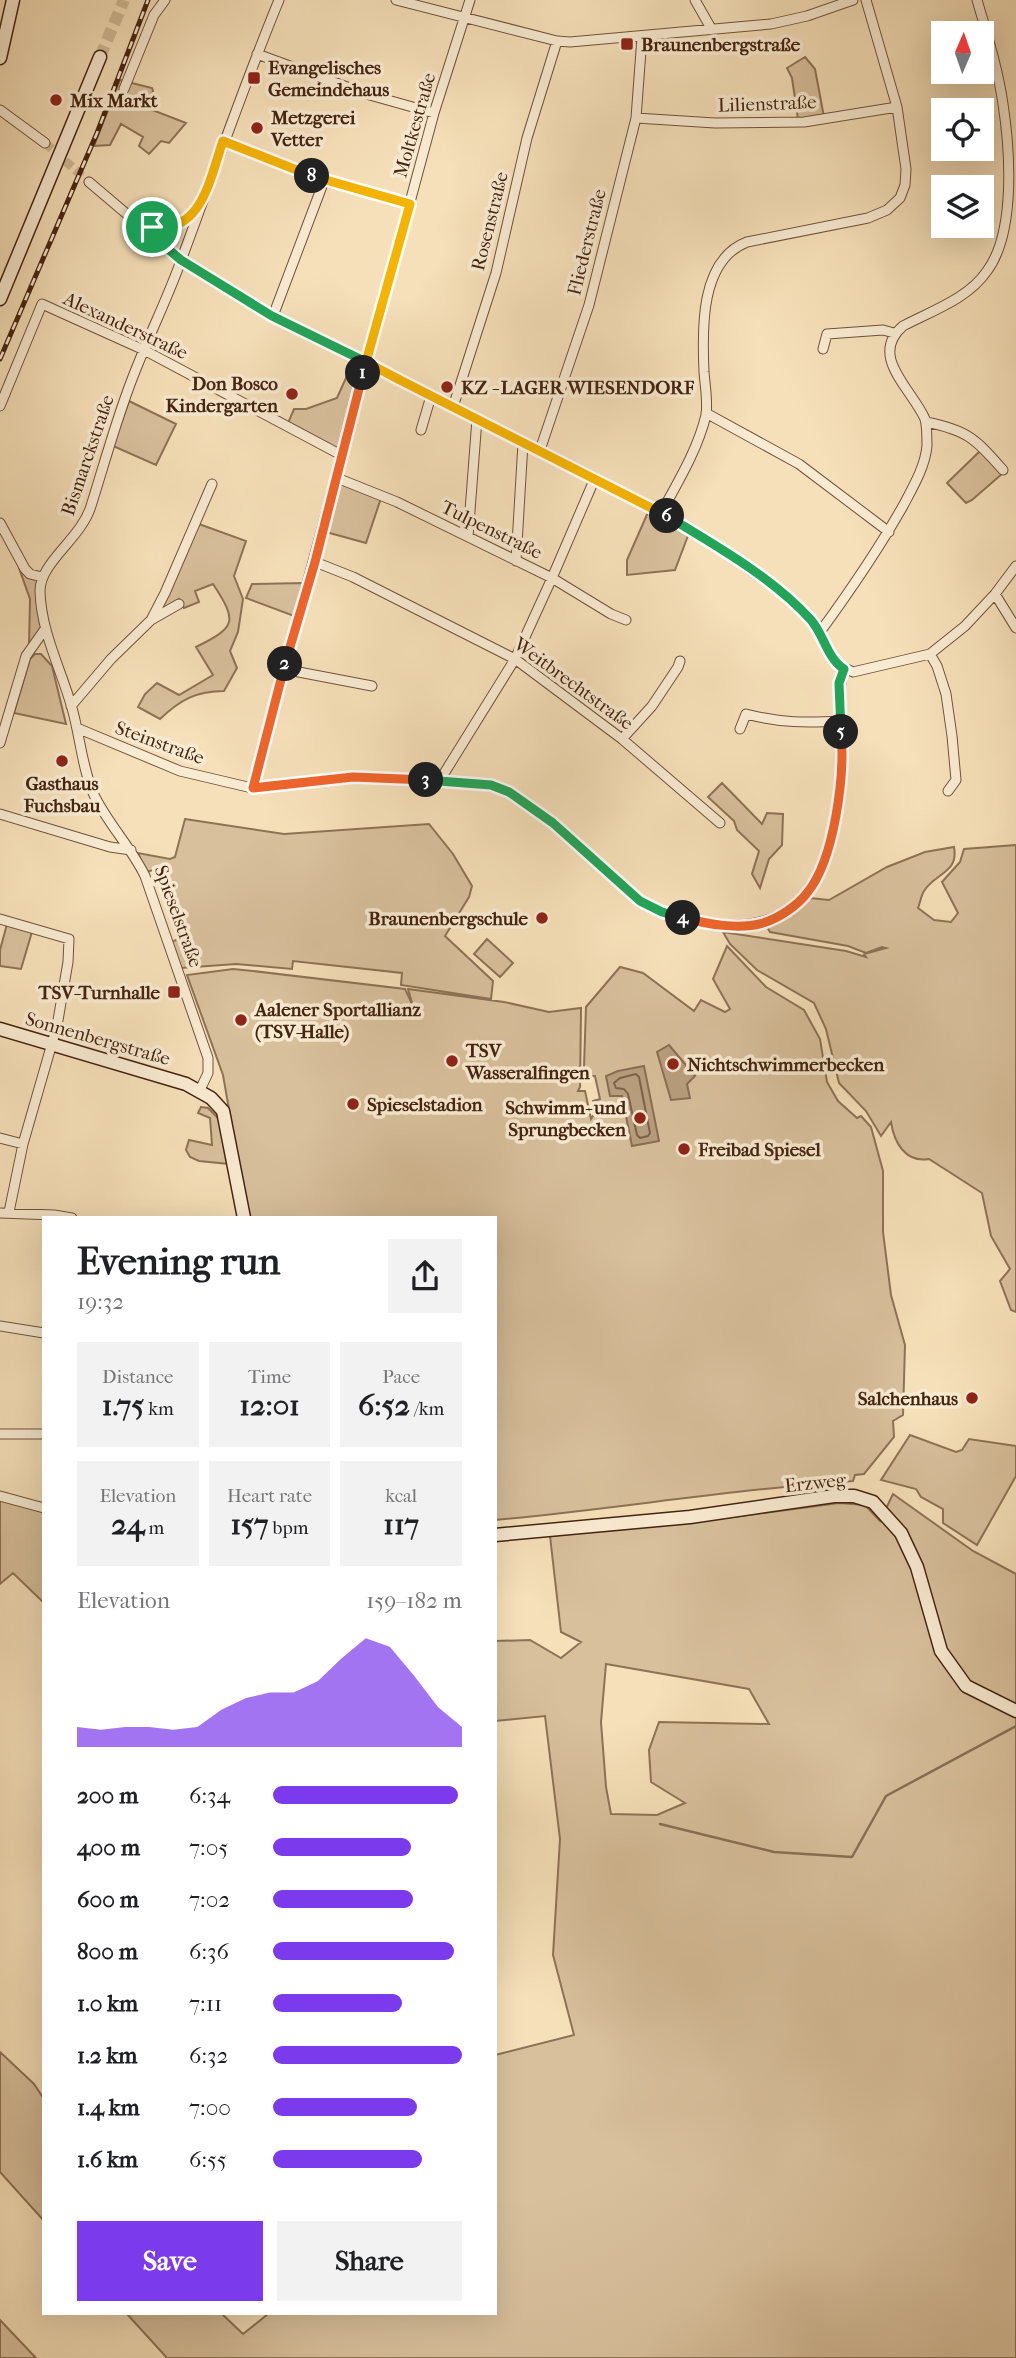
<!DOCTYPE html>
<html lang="en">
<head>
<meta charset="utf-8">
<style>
  :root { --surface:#fff; --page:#f2f2f2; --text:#202124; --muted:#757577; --accent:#7c3aed }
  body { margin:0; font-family:"IM FELL French Canon",serif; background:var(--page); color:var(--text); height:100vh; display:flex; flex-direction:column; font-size:26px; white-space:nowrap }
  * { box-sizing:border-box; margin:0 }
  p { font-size:23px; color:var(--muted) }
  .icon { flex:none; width:38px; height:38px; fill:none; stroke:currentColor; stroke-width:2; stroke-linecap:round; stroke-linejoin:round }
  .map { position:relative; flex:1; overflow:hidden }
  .sheet { position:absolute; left:42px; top:1216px; width:455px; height:1099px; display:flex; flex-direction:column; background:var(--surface); border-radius:0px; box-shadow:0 7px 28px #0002 }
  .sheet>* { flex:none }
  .needle { width:46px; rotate:2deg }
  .buttons { position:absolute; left:931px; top:21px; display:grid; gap:14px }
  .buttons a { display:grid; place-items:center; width:63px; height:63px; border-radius:0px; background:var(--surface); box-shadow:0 7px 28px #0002; font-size:35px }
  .pin { position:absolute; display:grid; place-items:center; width:60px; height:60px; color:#fff; margin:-30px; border:4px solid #fff; border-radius:50%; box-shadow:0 2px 7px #0007 }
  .km { position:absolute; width:35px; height:35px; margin:-18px; border-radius:50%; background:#222; color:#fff; font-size:19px; line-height:35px; text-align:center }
  .round { display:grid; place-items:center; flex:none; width:74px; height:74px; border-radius:0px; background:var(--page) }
  .head { display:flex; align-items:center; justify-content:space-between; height:119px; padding:0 35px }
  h1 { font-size:38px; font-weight:800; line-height:52px }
  .metrics { display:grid; grid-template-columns:repeat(3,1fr); gap:10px; height:119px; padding:7px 35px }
  .metrics div { display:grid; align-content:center; border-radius:0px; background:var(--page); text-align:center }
  .metrics b { font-size:30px; font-weight:800 }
  .metrics small { font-size:19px; font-weight:400 }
  .metrics p { font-size:19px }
  .chart { height:196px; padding:14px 35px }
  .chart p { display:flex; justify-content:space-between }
  .chart svg { width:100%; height:126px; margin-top:7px; fill:var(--accent); opacity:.7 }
  .primary-button { display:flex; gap:14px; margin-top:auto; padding:14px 35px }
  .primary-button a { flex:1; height:80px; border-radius:0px; background:var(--accent); color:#fff; font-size:28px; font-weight:800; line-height:80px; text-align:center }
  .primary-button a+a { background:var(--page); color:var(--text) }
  ul { padding:0 35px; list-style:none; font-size:23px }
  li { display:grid; grid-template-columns:112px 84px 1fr; align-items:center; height:52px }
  li i { height:18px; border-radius:9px; background:var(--accent) }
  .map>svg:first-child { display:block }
</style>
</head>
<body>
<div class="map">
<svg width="1016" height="2358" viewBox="0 0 1016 2358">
  <rect width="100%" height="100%" fill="#f6e0b9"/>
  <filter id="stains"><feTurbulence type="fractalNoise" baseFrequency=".00286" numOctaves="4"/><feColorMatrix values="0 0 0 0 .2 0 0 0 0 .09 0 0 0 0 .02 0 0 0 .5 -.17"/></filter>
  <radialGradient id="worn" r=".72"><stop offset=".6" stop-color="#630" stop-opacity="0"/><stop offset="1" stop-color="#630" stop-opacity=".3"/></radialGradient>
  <path fill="#d8c09c" stroke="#8e7256" stroke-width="2" fill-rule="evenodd" d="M805,57L815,69L824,117L798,119L792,78L787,68Z
    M120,80L152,88L153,91L147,108L186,123L169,143L161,141L149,154L139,146L143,137L121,124L110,145L94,146Z
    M350,369L359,372L339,450L288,423L294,409H306L337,398Z
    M129,401L176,424L156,465L113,446Z
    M981,450L1002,474L972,500L966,503L947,483Z
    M339,482L381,498L366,543L326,532Z
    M649,510L689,533L675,570L627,575V560Z
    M199,524L246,541L234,576L243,599L238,632L230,651L237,668L224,691C196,691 180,700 160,719L138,707L145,694L157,683L179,695L213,675L196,647C236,627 238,622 213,584L195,591L199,602L184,608L179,599L159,611Z
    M19,563L40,578L41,628L29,646L30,599L19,568Z
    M304,583L294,616L246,598L252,584Z
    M35,654H41L52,666L66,724L14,713L30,659Z
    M722,783L762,824L767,813L783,814L782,845L769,859L760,888L752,874L759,851L737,830L734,821L708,797Z
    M185,819L284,834L429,824L453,854L472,886L469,897L445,936L493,981L491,999L401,985L402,973L293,961L292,969L236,964L181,968L171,942L184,937L160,868L146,872L138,853L170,859L175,857Z
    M1016,845V1312L1011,1310L1000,1281L1010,1269L991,1236L982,1193L929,1159C905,1163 894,1142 891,1122L881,1136L866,1111L839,1083L826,1029L814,1003L757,970L730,944L723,932L846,951L866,957L864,954L886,948L882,947L866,953L848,946L770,932L767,927L786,917L810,898L829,900L887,867L925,852L954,847C959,873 935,873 924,891C921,896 920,903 918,908L934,920L951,922L958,913L942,882L960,862L964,849Z
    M7,924L32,932L21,969L0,966V950Z
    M487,939L513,963L500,977L474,954Z
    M727,946L766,987L804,1010L820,1039L827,1082L838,1101L857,1118L861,1116L871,1127L883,1171V1232L891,1295L905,1345L903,1415L893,1421L894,1437L864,1474L855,1475L853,1481C734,1489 615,1509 495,1520V1218H248L223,1075L187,975L233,969L253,971L405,989L413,1006L408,989L504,1002L549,1012L581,1008L580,1087L578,1091H585L591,1119L596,1111L593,1101L600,1099L595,1076L585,1077L584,1067L586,1007L620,967L643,973L694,1011L701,1000L725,1012L730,1009L713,979Z
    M201,1107L208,1108L220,1120L230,1164L199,1161L190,1157L186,1150L189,1140L212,1145L210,1118L198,1113Z
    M910,1435L956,1452L962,1450L969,1439L1016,1446V1476L977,1545L943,1523V1509L921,1497L916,1489L881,1480Z
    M893,1494L973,1551L1016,1574V2358H167L127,2314H222L243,2334L268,2314H495V2055L574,2035L553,1955L560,1839L545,1716L495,1721V1641L530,1640L561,1658L581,1642L561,1632L550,1536L702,1521L839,1503L865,1505L880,1521ZM606,1664L749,1689L769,1724L659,1722L649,1750L651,1782L685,1803L657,1815L611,1814L606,1787L601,1722Z
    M0,1500L44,1512V1603L13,1573L0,1584Z
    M0,2052L34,2084L44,2099V2221L0,2172Z
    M0,2320L36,2358H0Z"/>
  <path fill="#b9a080" stroke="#8a6e54" stroke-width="2" d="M669,1045L695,1076L687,1084L690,1098L671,1100L657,1052Z
    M644,1066L659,1141L632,1146L622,1096H610L606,1076L618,1071Z"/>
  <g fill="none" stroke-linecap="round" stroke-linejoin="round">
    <path stroke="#7e6248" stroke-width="2" d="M636,1074L639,1077L650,1133L648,1136L640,1138L637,1135L628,1094L624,1089L616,1088L614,1083L620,1078Z"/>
    <path stroke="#8a6e54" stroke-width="2.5" d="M660,1824L774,1852L852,1857L886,1796L1016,1726"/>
    <path stroke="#d2ba97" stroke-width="9" stroke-dasharray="9 4.5" stroke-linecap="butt" d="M45,143L89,182"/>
    <path stroke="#d2ba97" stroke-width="12" stroke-dasharray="12 6" stroke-linecap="butt" d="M100,57L124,0"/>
    <defs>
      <path id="street" d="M396,0L557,41L570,42L771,24L807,16L853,0
        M695,0L712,30
        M257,54L366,94L434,113
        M124,89L154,15L165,0
        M0,110L45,143
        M636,118L715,123L804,122L897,107
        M223,141L324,181L409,204
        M89,182L181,260L273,316L595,478L706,539L772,585L789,600L811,620L838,665L853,672L930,654L965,626L995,594L1016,566
        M143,224C167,233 178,227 196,211
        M273,316L324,181
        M823,349L827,334L883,330L894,333
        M0,406L42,304L144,350L343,456
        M453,407L496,273L527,138L557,41
        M706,413L799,464L889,532
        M926,422C967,430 976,439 1003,470
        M421,430L431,396
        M540,450L589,305L636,118L642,37
        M337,478L397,502L552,578L611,614L626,620
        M661,513C678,482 698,449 706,415C708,402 705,385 704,372C702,329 700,260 747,242L868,218L887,210L900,198L905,185L906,169L897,107L866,0
        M0,523L25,569L30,574L42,577
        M468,537L477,419
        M516,561L523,443
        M315,562L353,577L515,659L622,739L720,823
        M995,594L1016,628
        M151,620L165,593L212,484
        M820,632C850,591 878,550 903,506C913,487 925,467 927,446C927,438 927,426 925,419C912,389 868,356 903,326C931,311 968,299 987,271C1016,232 1010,150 1003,104C998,69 987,34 977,0
        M930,654L937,666L946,694L952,736L956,780L948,791
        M283,669L372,686
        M71,706L111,659L151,620L179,604
        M77,728L180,771L252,788L353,777L440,780L491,785L509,792L553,823L640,901C662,913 686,920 711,923C818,940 838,844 842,759C843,729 835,698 844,669
        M740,729L746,714C781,723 806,723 841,721
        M622,739L652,706L678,667L680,661
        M0,743L26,656L45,629
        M440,780L515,659L552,578L595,478
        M252,788L434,113L470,0
        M0,814L110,847L131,850
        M0,919L69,939L68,962L57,1026L23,1144L9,1212
        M200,1090L208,1073V1058L145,876C131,847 108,824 94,795C82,768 80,736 72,708C61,669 41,632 40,591C40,562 81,539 91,506C103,468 114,428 128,390C144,345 166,303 182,258C214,172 244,85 279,0
        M0,1138L23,1144
        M0,1213L54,1215L72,1218
        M0,1326L44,1333
        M0,1434H44
        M0,1496L44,1508"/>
      <path id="secondary" d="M0,58L13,0
        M0,299L100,57
        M0,1029L186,1084L211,1098L223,1111L244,1218
        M495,1535L690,1517L834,1496H854L873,1502L901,1533L917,1567L941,1651L966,1686L1016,1711"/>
    </defs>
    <use href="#street" stroke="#70533b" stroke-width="11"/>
    <use href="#secondary" stroke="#442411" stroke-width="15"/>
    <use href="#street" stroke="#f9ebd2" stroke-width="9"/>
    <use href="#secondary" stroke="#f9ebd2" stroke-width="12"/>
    <defs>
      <path id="rail" d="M0,359L97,133L148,0"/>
    </defs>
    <use href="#rail" stroke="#442411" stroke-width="5"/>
    <use href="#rail" stroke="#f9ebd2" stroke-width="2.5" stroke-dasharray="8" stroke-linecap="butt"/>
  </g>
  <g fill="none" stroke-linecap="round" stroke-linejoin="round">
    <defs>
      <path id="split-1" d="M152,227L135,221L181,260L272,316L366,362L363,373"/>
      <path id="split-2" d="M285,664L315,562L363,373"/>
      <path id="split-3" d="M285,664L253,788L353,777L426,780"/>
      <path id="split-4" d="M426,780L491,785L509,792L553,823L640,901L662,912L683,918"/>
      <path id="split-5" d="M683,918C708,924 738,930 763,923C779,918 797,906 807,893C835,859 845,774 841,732"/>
      <path id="split-6" d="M667,516C716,546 772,577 811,620C824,635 827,658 844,669L839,683L841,732"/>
      <path id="split-7" d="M398,379L667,516"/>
      <path id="split-8" d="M312,176L410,204L366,362L398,379"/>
      <path id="split-9" d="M152,227C202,234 210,178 223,141L312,176"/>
    </defs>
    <use href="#split-1" stroke="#fff" stroke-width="14"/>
    <use href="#split-2" stroke="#fff" stroke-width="14"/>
    <use href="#split-3" stroke="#fff" stroke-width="14"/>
    <use href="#split-4" stroke="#fff" stroke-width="14"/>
    <use href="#split-5" stroke="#fff" stroke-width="14"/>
    <use href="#split-6" stroke="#fff" stroke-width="14"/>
    <use href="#split-7" stroke="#fff" stroke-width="14"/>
    <use href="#split-8" stroke="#fff" stroke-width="14"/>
    <use href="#split-9" stroke="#fff" stroke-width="14"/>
    <use href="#split-1" stroke="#22a559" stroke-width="9"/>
    <use href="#split-2" stroke="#f0652b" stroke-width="9"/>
    <use href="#split-3" stroke="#f0652b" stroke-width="9"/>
    <use href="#split-4" stroke="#22a559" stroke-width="9"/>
    <use href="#split-5" stroke="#f0652b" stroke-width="9"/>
    <use href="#split-6" stroke="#22a559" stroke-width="9"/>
    <use href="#split-7" stroke="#f5b400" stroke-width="9"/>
    <use href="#split-8" stroke="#f5b400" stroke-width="9"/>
    <use href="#split-9" stroke="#f5b400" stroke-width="9"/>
  </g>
  <g fill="#8f2418" stroke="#f9ebd2" stroke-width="2.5">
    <rect x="620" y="37" width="14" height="14" rx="3.5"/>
    <rect x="247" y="71" width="14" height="14" rx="3.5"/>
    <circle cx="56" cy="100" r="7"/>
    <circle cx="257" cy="128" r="7"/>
    <circle cx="447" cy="387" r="7"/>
    <circle cx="292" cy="394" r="7"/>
    <circle cx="62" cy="761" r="7"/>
    <circle cx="542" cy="918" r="7"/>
    <rect x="167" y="985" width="14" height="14" rx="3.5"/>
    <circle cx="241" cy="1020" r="7"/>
    <circle cx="452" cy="1061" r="7"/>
    <circle cx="673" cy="1064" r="7"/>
    <circle cx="353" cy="1104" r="7"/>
    <circle cx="640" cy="1118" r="7"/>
    <circle cx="684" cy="1149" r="7"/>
    <circle cx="972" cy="1398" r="7"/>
  </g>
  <g text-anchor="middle" stroke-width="7" stroke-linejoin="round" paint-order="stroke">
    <g font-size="19" font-weight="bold" fill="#442411" stroke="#f9ebd2" text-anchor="start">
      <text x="641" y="51">Braunenbergstraße</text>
      <text x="268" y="74">Evangelisches<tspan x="268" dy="22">Gemeindehaus</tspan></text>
      <text x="70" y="107">Mix Markt</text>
      <text x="271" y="124">Metzgerei<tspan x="271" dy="22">Vetter</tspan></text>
      <text x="278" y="390" text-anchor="end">Don Bosco<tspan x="278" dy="22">Kindergarten</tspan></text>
      <text x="461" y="394">KZ - LAGER WIESENDORF</text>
      <text x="62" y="790" text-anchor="middle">Gasthaus<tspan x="62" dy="22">Fuchsbau</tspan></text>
      <text x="528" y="925" text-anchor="end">Braunenbergschule</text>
      <text x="160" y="999" text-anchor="end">TSV-Turnhalle</text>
      <text x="255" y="1016">Aalener Sportallianz<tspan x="255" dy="22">(TSV-Halle)</tspan></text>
      <text x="466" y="1057">TSV<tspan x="466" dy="22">Wasseralfingen</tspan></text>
      <text x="687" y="1071">Nichtschwimmerbecken</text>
      <text x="367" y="1111">Spieselstadion</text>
      <text x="626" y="1114" text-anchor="end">Schwimm- und<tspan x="626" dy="22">Sprungbecken</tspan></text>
      <text x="698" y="1156">Freibad Spiesel</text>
      <text x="958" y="1405" text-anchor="end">Salchenhaus</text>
    </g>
    <g font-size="19" fill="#442411" stroke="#f9ebd2">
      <text transform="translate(767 103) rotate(-2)" y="7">Lilienstraße</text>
      <text transform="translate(414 125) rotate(-74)" y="7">Moltkestraße</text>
      <text transform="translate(489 221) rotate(-76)" y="7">Rosenstraße</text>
      <text transform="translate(586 242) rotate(-76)" y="7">Fliederstraße</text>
      <text transform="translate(126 325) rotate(25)" y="7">Alexanderstraße</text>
      <text transform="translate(87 455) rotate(-71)" y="7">Bismarckstraße</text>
      <text transform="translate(492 529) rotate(26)" y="7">Tulpenstraße</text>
      <text transform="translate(574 683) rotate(36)" y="7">Weitbrechtstraße</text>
      <text transform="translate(160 742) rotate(20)" y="7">Steinstraße</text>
      <text transform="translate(179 916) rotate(70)" y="7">Spieselstraße</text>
      <text transform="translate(98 1038) rotate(16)" y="7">Sonnenbergstraße</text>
      <text transform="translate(815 1482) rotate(-6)" y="7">Erzweg</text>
    </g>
  </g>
  <rect width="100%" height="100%" filter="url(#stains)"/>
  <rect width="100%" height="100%" fill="url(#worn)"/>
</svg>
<div class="buttons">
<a><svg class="needle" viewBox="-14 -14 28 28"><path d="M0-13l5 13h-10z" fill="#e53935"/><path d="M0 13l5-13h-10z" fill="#757577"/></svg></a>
<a><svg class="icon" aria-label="locate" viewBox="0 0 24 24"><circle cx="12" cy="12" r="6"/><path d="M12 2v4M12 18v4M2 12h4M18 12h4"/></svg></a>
<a><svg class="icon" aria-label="layers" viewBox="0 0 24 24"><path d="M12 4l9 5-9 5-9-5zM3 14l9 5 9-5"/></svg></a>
</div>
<div class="pin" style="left:152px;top:227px;background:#1e9e55"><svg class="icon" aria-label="arrive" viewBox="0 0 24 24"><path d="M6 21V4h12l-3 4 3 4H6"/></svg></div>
<b class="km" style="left:363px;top:373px">1</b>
<b class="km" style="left:285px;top:664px">2</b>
<b class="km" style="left:426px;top:780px">3</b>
<b class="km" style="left:683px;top:918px">4</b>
<b class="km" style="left:841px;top:732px">5</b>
<b class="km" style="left:667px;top:516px">6</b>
<b class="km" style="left:312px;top:176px">8</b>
<section class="sheet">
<div class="head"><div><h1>Evening run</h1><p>19:32</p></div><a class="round"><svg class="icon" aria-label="share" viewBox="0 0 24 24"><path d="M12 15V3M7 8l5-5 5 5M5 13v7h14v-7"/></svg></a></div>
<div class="metrics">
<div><p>Distance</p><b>1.75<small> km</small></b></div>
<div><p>Time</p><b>12:01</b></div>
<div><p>Pace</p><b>6:52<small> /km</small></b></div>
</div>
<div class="metrics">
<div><p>Elevation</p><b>24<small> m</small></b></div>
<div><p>Heart rate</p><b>157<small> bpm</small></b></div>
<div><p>kcal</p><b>117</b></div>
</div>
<div class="chart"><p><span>Elevation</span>159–182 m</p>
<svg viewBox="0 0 160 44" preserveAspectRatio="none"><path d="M0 44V37L10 38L20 37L30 37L40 38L50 37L60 31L70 27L80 25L90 25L100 21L110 13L120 6L130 9L140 19L150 30L160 37V44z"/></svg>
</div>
<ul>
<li><b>200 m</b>6:34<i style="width:98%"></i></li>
<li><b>400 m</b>7:05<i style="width:73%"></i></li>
<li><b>600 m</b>7:02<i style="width:74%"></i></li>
<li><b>800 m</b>6:36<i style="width:96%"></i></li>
<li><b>1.0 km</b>7:11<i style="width:68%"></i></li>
<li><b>1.2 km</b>6:32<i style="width:100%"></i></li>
<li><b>1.4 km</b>7:00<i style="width:76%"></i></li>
<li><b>1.6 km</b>6:55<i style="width:79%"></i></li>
</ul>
<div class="primary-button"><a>Save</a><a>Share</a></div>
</section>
</div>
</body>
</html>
